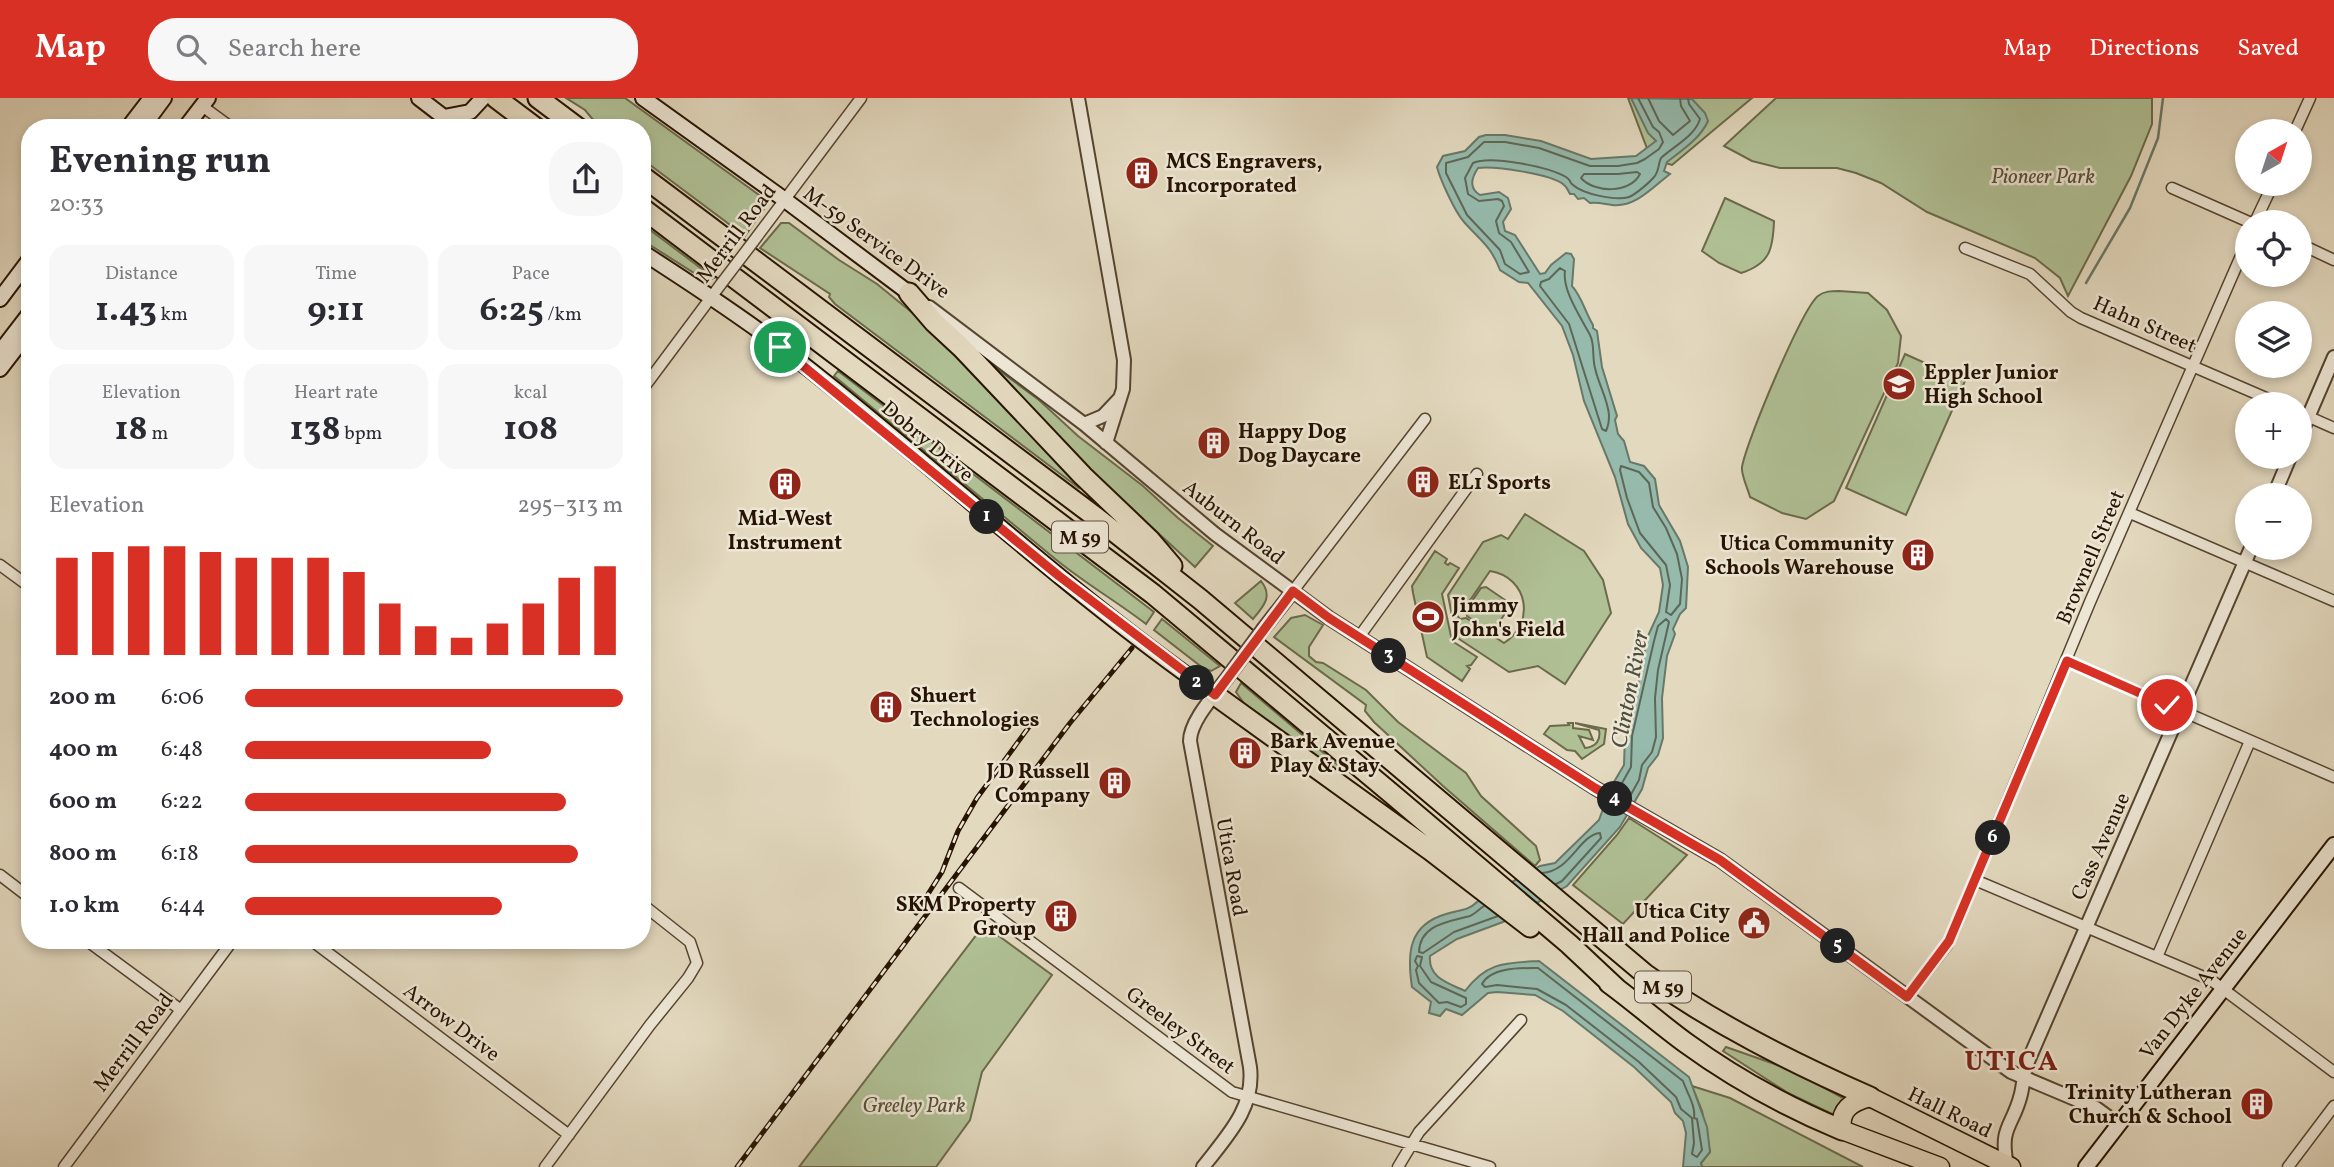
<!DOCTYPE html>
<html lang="en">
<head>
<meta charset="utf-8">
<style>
  :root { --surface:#fff; --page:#f7f7f7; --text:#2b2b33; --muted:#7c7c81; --accent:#d93025 }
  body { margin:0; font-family:Vollkorn,serif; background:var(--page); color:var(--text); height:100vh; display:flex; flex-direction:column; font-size:26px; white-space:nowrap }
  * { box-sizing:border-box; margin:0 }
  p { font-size:23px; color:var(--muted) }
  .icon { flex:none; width:38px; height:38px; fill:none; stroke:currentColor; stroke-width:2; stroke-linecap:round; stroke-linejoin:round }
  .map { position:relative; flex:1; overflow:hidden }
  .side { position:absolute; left:21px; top:21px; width:630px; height:830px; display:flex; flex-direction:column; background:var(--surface); border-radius:28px; box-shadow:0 4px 10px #0003 }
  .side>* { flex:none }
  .needle { width:46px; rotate:39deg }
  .controls { position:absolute; left:2235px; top:21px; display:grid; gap:14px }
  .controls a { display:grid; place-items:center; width:77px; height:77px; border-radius:50%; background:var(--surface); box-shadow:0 4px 10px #0003; font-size:35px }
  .pin { position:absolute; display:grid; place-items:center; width:60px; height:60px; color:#fff; margin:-30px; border:4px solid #fff; border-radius:50%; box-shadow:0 2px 7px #0007 }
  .km { position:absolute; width:35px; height:35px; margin:-18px; border-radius:50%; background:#222; color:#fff; font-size:19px; line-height:35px; text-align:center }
  .round { display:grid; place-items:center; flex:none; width:74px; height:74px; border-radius:28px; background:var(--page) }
  .headline { display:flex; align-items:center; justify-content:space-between; height:119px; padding:0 28px }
  h1 { font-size:38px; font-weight:700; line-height:52px }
  .figures { display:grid; grid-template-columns:repeat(3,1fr); gap:10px; height:119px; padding:7px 28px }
  .figures div { display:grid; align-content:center; border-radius:18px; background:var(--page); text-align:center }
  .figures b { font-size:35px; font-weight:700 }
  .figures small { font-size:19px; font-weight:400 }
  .figures p { font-size:19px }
  .chart { height:196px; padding:14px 28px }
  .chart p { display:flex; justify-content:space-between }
  .chart svg { width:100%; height:126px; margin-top:7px; stroke:var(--accent); stroke-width:6 }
  ul { padding:0 28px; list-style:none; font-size:23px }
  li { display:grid; grid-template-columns:112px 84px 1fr; align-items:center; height:52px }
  li i { height:18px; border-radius:9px; background:var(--accent) }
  header { display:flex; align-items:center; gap:42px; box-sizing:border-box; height:98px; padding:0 35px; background:var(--accent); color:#fff }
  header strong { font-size:33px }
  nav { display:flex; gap:38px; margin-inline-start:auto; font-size:24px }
  .search { width:490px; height:63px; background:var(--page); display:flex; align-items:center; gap:18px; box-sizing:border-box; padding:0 24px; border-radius:28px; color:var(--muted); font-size:26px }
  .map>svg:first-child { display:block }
</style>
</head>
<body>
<header>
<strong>Map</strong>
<div class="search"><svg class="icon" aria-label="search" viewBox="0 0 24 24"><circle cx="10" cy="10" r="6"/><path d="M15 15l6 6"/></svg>Search here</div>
<nav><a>Map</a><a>Directions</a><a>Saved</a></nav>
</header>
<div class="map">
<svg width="2334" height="1069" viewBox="0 0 2334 1069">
  <rect width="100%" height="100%" fill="#e3d9bf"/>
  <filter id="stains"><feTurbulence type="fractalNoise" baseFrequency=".00286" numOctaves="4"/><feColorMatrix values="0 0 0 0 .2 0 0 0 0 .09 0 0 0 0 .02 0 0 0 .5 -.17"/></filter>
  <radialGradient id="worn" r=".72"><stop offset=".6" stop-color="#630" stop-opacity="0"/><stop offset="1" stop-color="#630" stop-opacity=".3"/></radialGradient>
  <path fill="#b0c095" stroke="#6b6a4b" stroke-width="2" fill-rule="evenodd" d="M566,0H625L759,97L765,103L764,111L745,138L642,61V30H600L585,12Z
    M1628,0H1752L1672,67L1651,61Z
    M1776,0H2152V26L2131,78L2068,198L2060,180L2035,160L1927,114L1881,85L1856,75L1837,70H1780L1752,63L1724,48Z
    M1725,100L1774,123C1773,151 1770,166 1741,175L1719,165L1702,153Z
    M781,125H789L839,162L877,186L920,221L1082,385L1079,390L835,206L829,199L830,196L760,150Z
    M642,126L714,180L709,182L702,180L642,142Z
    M1839,193L1868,195L1887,212L1901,238L1898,265L1834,403L1806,421L1782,415L1750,399C1748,391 1741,377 1742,369C1746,344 1802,211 1818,198C1824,193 1832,193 1839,193Z
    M1905,256L1965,283L1906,417L1846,390Z
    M996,270L1039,302L1078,338L1143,388L1178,420L1213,448L1195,469L1092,374L993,273Z
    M838,273L1154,514L1146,526C1116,503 1083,484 1054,460L834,278Z
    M1525,416L1584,453L1603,482L1611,515L1565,586L1538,568L1509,574L1456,539L1448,497L1483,444L1501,437L1508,441ZM1490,473C1528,479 1536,525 1504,545L1466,520L1460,521L1457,517L1459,512L1464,511Z
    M1435,453L1447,461L1445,465L1448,467L1450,465L1459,470L1442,496L1452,543L1477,559L1471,567L1467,568L1470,571L1462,583L1427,559L1413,495L1412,488Z
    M1261,483C1273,498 1264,508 1253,521L1235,505Z
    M1486,489L1508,504L1509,509L1495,531L1489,533L1467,518L1466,512L1481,490Z
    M1305,517L1323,527L1309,549V558L1316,564L1323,565L1366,592L1398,624L1466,675L1481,698L1536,748L1540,762L1535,768L1443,688L1374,624L1365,613L1366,607L1274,539L1291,520Z
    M1162,521L1220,568L1211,573L1203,570L1154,532Z
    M1241,585L1345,673L1341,678L1245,607L1236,594Z
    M1568,625H1573V630L1589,632L1593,642L1579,638L1585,650C1596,649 1601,642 1599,632L1575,625L1606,631L1604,646L1582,661L1575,653L1567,652L1544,636L1550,628L1569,627Z
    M1629,720L1687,757L1623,826L1573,787L1617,737Z
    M984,827L1052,877L982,974L970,1022L936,1069H799Z
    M1726,949L1792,972L1843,1000L1837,1008L1835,1015L1832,1016L1788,995L1723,953Z
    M1692,988L1730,1000L1863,1069H1702L1701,1065L1710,1054L1702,1013Z"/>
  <path fill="#96bbad" stroke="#697868" stroke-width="2" d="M1631,0L1692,1L1705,15L1708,23C1700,41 1681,53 1667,64L1664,73L1670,76C1653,89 1635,110 1612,107C1604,106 1598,104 1590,105L1584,100L1578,101L1574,96H1570C1568,93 1567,89 1564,87C1552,76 1495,68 1478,70C1472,79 1468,90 1480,97L1499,94L1508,100L1511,111L1503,124L1505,133L1515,137L1540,176L1545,175L1551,167L1566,155L1571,156L1574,161L1572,188C1582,199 1585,214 1593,227V230L1597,233L1602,269L1617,318L1615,322L1618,336L1624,343L1630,364L1644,368L1655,381L1659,407L1680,443L1688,469L1686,510L1680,516L1673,531L1675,536L1667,558L1662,600L1663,640L1658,657L1648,670L1642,691L1620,729L1567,788L1503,824L1457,841L1430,858C1428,880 1448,885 1465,893C1487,864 1505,865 1539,863L1689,979L1707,1029L1710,1054L1701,1065L1702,1069H1683L1686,1035L1683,1023L1675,1015L1671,1004L1634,969L1563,913L1535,897L1497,894L1488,895L1462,917L1446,911L1440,918L1429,915L1431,904L1412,889C1407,856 1408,827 1446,816C1458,812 1468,813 1477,804L1540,768L1555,765L1599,722L1611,689L1624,667L1625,638L1630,616L1638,587L1647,540L1659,514L1663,487L1660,470L1641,450L1628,426L1615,379L1584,303L1573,257L1562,228L1528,185L1519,184L1500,172C1491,148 1480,142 1464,124C1455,114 1440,81 1437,69L1443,58L1465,53L1479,39L1486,37H1505L1541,43L1591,61L1636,58L1656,43L1648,35Z"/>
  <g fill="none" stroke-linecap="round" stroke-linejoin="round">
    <path stroke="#5e6757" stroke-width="2" d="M1638,0L1653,29L1659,34L1663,44L1659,51L1645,61L1637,65L1618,68H1590L1539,50L1505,44H1484L1468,59L1446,65V75L1467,117L1500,152L1505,166L1520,176L1529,174L1511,144L1499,135L1496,123L1504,108L1502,103L1498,101L1479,103L1468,96L1465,80L1473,65C1491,57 1549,69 1566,79C1572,83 1568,83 1573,87C1583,96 1615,103 1629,99C1636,96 1649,85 1654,79C1659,74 1658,66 1661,60C1674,48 1695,38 1700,21L1689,6L1688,0
      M1648,0L1659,23L1673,37L1690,23L1681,8L1680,0
      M1637,74L1640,76C1630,96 1594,95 1581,80L1584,76H1618Z
      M1560,170L1565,173C1562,192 1581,220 1590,237C1595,246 1592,260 1595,270C1598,285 1608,302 1609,317C1609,322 1608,329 1606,333L1602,331L1569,226L1540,188L1541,184L1549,181Z
      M1621,368L1639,374L1649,385L1653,409L1666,430L1677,456L1682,481L1680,506L1671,517L1666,514L1670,487L1666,467L1640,435L1627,400L1620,372Z
      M1617,694L1631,669L1632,638L1654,543L1658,528L1666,521L1669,524L1658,572L1655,600L1656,639L1652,654L1642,667L1639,682L1629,700
      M1542,775C1571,773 1579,737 1600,735L1601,740L1562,783L1556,786
      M1484,808C1479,811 1475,816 1470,818C1449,824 1420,826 1419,854L1423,855L1454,834L1498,818
      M1417,858L1422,859L1420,868L1431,884L1466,900V906L1461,909L1447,904L1439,905L1419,885L1416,872L1418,868L1415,863Z
      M1538,870L1683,983C1687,995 1696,1008 1694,1020L1697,1021L1702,1052L1697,1059L1692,1056L1694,1045L1692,1020L1681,1011L1676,999L1639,964L1566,907L1537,891L1497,887L1485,889L1482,886C1491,869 1520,870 1538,870Z"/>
    <path stroke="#697868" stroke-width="2.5" d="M2086,185L2130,110L2158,40L2163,0"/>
    <defs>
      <path id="minor" d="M202,8L232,30
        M2295,33L2310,0
        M2172,90L2249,124
        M2255,124L2273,86
        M753,144L861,0
        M2300,146L2334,162
        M1965,150L2030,176L2071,214L2081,220L2280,306
        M642,292L721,186
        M2300,315L2334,330
        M2130,415L2334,503
        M0,467L30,489
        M1293,493L1425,321
        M1359,539L1477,376
        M2067,563L2334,679
        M0,777L30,800
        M1975,782L2211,882L2334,974
        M959,790L1232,994L1490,1069
        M86,842L181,912
        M311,842L569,1037
        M2157,859L2250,643
        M1907,899L1947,847L1954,832L2090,504L2247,144
        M64,1069L233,842
        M545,1069L650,927L688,880L697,865L690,844L642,806
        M1398,1069L1419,1034L1521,922
        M2288,1069L2334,1008"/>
      <path id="tertiary" d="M1078,0L1124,262L1123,291L1106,345
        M929,209L1084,326L1215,436L1329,520L1595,690L1720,762L2011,974L2096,1010L2118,1026
        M1084,326L1103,318L1120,300
        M2300,338L2334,259
        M2274,397L2290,359
        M1264,530L1293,493
        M2007,1067C1999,1028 2013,1029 2021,996C2023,987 2024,977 2026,968L2251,450
        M1203,1069C1227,1038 1255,1010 1250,969L1190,643C1190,622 1218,593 1230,576"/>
      <path id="secondary" d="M419,0L458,30
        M643,0L785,102L909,195
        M444,19L470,14L483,0
        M128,30L151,0
        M142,30L164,0
        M185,30L208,0
        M642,154C684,181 725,208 765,237C919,353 1057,487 1215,597
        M0,201L30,161
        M0,254L30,215
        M0,271L30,232
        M2086,1069L2334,747"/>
      <path id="trunk" d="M1940,1069L1842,1032C1839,1012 1851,1004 1870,999L2011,1069"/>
      <path id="motorway" d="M496,0L536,30
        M538,0L578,30
        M642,78L1093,417L1200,501L1645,876C1715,926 1791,964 1870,999
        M642,110L1153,496L1392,696L1569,846L1617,891
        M909,195L934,224L962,250L1083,378L1149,441L1172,468
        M1215,597L1430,752L1530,829
        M1609,885C1635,904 1660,926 1686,945C1734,980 1787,1009 1842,1032"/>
    </defs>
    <use href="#minor" stroke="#554430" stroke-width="13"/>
    <use href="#tertiary" stroke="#554430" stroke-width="16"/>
    <use href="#secondary" stroke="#261301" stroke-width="18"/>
    <use href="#trunk" stroke="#261301" stroke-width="21"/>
    <use href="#motorway" stroke="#261301" stroke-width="23"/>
    <use href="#minor" stroke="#ede6d5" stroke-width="10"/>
    <use href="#tertiary" stroke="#ede6d5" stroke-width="12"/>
    <use href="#secondary" stroke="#ede6d5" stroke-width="14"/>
    <use href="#trunk" stroke="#e3d9bf" stroke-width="18"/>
    <use href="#motorway" stroke="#e3d9bf" stroke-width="19"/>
    <defs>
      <path id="rail" d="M916,815L942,774L958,733L977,700L1034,622
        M737,1069L1070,625L1132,550"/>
    </defs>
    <use href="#rail" stroke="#261301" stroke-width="5"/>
    <use href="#rail" stroke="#ede6d5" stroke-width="2.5" stroke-dasharray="8" stroke-linecap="butt"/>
    <defs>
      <path id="minor-bridge" d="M721,186L753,144"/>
      <path id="tertiary-bridge" d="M1230,576L1264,530"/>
    </defs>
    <use href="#minor-bridge" stroke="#554430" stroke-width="13" stroke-linecap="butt"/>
    <use href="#tertiary-bridge" stroke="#554430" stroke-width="16" stroke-linecap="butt"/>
    <use href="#minor-bridge" stroke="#ede6d5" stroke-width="10"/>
    <use href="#tertiary-bridge" stroke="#ede6d5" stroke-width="12"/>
  </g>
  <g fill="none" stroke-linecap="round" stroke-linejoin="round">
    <defs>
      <path id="route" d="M780,249L1059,478L1215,597L1293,493L1329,520L1595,690L1720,762L1907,899L1949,843L2067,563L2167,607"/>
    </defs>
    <use href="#route" stroke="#fff" stroke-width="14"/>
    <use href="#route" stroke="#d93025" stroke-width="9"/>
  </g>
  <defs>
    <symbol id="building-disc" viewBox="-11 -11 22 22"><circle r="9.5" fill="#8f2418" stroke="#ede6d5"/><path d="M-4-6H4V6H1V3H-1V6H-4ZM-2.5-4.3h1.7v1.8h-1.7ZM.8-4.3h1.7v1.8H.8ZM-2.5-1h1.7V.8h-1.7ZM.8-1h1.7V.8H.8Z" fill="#fff"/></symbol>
    <symbol id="school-disc" viewBox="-11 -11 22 22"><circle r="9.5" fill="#8f2418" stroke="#ede6d5"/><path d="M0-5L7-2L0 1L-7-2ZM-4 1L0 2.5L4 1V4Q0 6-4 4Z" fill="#fff"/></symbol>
    <symbol id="stadium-disc" viewBox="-11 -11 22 22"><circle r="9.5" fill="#8f2418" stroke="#ede6d5"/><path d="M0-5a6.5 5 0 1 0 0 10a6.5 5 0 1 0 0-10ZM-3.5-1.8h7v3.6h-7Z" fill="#fff"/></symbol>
    <symbol id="civic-disc" viewBox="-11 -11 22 22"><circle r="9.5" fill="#8f2418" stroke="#ede6d5"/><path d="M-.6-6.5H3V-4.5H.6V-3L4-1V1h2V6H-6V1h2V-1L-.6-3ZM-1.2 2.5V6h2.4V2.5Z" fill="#fff"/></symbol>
  </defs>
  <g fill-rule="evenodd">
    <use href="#building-disc" x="1123" y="56" width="38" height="38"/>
    <use href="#school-disc" x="1880" y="267" width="38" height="38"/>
    <use href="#building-disc" x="1195" y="326" width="38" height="38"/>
    <use href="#building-disc" x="1404" y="365" width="38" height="38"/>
    <use href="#building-disc" x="766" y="367" width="38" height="38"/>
    <use href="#building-disc" x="1899" y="438" width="38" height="38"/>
    <use href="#stadium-disc" x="1409" y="500" width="38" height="38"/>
    <use href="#building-disc" x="867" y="590" width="38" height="38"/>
    <use href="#building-disc" x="1226" y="636" width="38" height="38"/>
    <use href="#building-disc" x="1096" y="666" width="38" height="38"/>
    <use href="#building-disc" x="1042" y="799" width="38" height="38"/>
    <use href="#civic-disc" x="1735" y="806" width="38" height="38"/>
    <use href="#building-disc" x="2238" y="987" width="38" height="38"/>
  </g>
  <g text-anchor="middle" stroke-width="5" stroke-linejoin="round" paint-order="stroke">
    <g fill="#ede6d5" stroke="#625241" stroke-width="2">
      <rect x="1052" y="423.5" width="56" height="31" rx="5"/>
      <rect x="1635" y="873.5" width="56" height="31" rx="5"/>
    </g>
    <g font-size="19" font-weight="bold" fill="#261301">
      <text x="1080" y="446">M 59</text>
      <text x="1663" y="896">M 59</text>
    </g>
    <g font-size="21" font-weight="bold" fill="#261301" stroke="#ede6d5" text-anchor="start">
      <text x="1166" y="70">MCS Engravers,<tspan x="1166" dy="24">Incorporated</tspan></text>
      <text x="1924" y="281">Eppler Junior<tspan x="1924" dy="24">High School</tspan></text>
      <text x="1238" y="340">Happy Dog<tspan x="1238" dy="24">Dog Daycare</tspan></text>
      <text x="1448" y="391">EL1 Sports</text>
      <text x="785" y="427" text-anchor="middle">Mid-West<tspan x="785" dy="24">Instrument</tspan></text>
      <text x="1894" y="452" text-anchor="end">Utica Community<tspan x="1894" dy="24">Schools Warehouse</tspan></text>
      <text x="1452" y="514">Jimmy<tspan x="1452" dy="24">John's Field</tspan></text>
      <text x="910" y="604">Shuert<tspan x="910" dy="24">Technologies</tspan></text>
      <text x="1270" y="650">Bark Avenue<tspan x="1270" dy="24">Play &amp; Stay</tspan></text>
      <text x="1090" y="680" text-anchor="end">J D Russell<tspan x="1090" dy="24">Company</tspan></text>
      <text x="1036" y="813" text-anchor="end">SKM Property<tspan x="1036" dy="24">Group</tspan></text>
      <text x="1730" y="820" text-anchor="end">Utica City<tspan x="1730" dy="24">Hall and Police</tspan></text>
      <text x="2232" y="1001" text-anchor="end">Trinity Lutheran<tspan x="2232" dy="24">Church &amp; School</tspan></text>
    </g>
    <g font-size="21" font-style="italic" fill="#565035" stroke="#ede6d5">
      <text x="2043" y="85">Pioneer Park</text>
      <text x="914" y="1014">Greeley Park</text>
    </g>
    <g font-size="21" fill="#261301" stroke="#ede6d5">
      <text transform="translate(736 135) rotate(-53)" y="7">Merrill Road</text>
      <text transform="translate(877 144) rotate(36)" y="7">M-59 Service Drive</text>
      <text transform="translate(2145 226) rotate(24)" y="7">Hahn Street</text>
      <text transform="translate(928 343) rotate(40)" y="7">Dobry Drive</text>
      <text transform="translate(1234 424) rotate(38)" y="7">Auburn Road</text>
      <text transform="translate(2090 459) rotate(-67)" y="7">Brownell Street</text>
      <text transform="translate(2100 748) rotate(-66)" y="7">Cass Avenue</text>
      <text transform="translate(1232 769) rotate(80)" y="7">Utica Road</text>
      <text transform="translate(2193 895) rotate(-52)" y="7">Van Dyke Avenue</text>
      <text transform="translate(452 924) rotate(37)" y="7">Arrow Drive</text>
      <text transform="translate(1181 932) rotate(37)" y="7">Greeley Street</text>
      <text transform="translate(133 944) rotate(-53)" y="7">Merrill Road</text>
      <text transform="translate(1950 1014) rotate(26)" y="7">Hall Road</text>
    </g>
    <g font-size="23" font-style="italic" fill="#4d4e3d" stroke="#ede6d5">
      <text transform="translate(1629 591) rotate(-79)" y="8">Clinton River</text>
    </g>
    <g font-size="28" font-weight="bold" letter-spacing="2" fill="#7a1f14" stroke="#ede6d5">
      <text x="2012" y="972">UTICA</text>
    </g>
  </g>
  <rect width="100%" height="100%" filter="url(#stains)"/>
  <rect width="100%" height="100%" fill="url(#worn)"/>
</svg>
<div class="controls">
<a><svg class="needle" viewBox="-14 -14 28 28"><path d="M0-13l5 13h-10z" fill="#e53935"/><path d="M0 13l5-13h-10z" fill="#7c7c81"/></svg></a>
<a><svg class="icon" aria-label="locate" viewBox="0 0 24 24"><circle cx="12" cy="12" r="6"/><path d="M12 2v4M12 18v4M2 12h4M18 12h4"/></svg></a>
<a><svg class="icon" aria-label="layers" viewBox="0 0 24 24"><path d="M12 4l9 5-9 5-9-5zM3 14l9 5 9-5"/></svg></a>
<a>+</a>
<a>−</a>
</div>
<div class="pin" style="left:780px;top:249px;background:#1e9e55"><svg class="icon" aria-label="arrive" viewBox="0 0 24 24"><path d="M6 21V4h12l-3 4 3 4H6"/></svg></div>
<div class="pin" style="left:2167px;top:607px;background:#d93025"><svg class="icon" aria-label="check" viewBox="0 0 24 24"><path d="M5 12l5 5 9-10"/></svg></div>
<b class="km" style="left:987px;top:419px">1</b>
<b class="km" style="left:1197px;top:585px">2</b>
<b class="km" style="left:1389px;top:558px">3</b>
<b class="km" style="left:1615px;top:701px">4</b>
<b class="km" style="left:1838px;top:848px">5</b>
<b class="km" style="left:1993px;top:740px">6</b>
<section class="side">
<div class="headline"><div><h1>Evening run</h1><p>20:33</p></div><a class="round"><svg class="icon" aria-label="share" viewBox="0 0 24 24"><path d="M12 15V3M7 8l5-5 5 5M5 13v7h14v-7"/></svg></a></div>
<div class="figures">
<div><p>Distance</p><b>1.43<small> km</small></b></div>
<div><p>Time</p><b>9:11</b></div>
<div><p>Pace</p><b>6:25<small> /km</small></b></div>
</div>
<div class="figures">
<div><p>Elevation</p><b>18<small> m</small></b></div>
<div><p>Heart rate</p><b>138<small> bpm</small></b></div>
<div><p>kcal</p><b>108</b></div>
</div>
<div class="chart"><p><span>Elevation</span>295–313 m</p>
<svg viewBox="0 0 160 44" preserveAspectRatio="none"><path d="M5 44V10M15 44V8M25 44V6M35 44V6M45 44V8M55 44V10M65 44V10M75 44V10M85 44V15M95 44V26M105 44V34M115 44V38M125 44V33M135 44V26M145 44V17M155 44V13"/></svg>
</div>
<ul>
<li><b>200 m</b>6:06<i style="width:100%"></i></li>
<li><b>400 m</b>6:48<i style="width:65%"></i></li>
<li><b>600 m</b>6:22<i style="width:85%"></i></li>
<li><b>800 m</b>6:18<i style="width:88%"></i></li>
<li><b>1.0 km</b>6:44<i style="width:68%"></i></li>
</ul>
</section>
</div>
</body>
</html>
